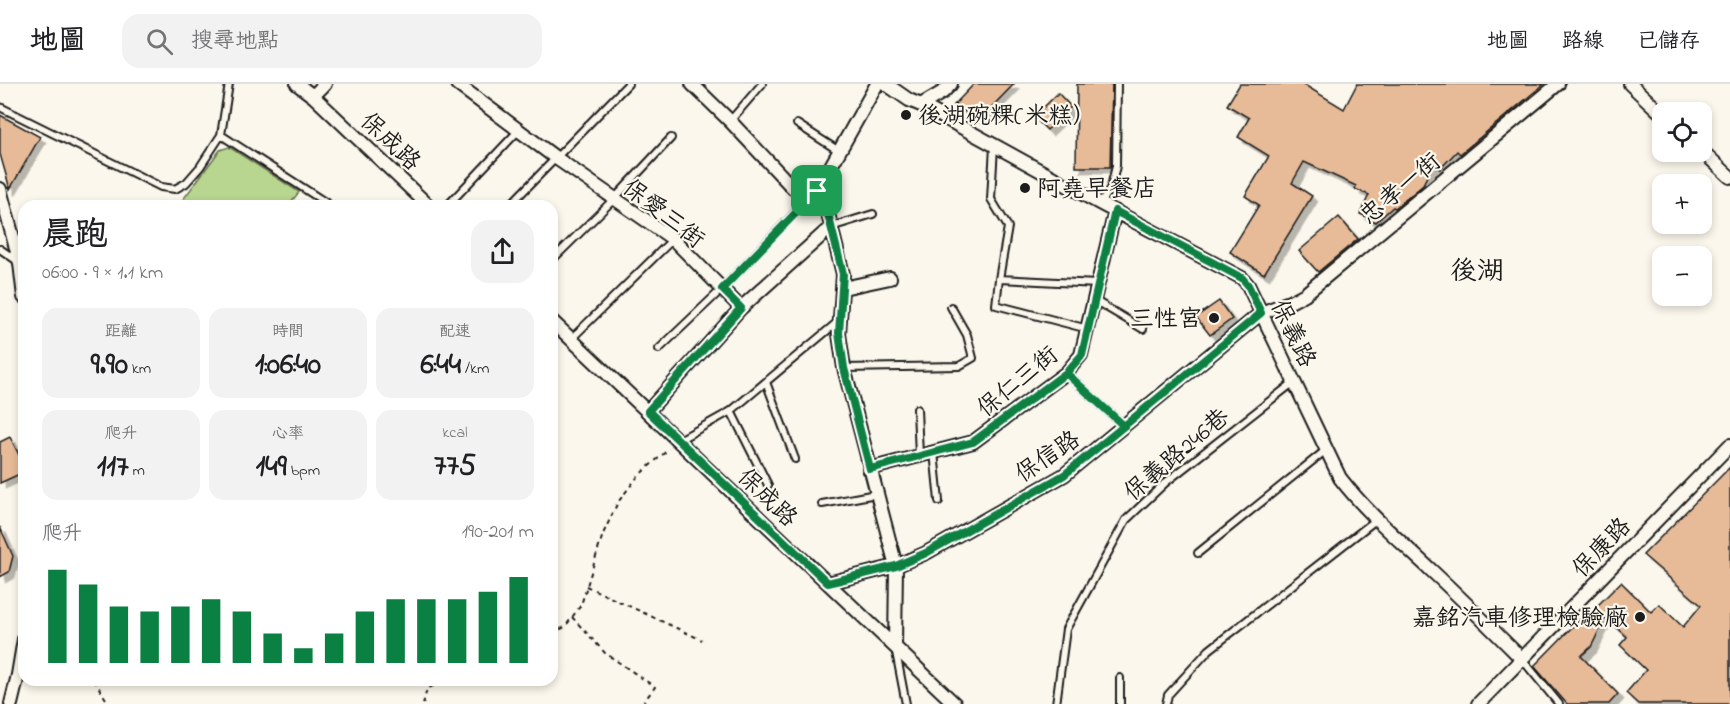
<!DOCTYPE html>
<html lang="zh-TW">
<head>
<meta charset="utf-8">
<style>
  :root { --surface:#fff; --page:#f2f2f2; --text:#202124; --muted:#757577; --line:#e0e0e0; --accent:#0b8043 }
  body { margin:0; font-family:"Indie Flower","LXGW WenKai TC",sans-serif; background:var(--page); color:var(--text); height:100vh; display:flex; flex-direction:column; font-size:22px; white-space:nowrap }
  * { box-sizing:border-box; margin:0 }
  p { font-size:20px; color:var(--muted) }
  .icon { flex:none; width:33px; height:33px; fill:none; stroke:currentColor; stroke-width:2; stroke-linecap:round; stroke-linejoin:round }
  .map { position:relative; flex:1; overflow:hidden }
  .sheet { position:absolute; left:18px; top:116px; width:540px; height:486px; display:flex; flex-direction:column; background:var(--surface); border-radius:18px; box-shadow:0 3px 9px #0003 }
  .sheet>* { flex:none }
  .fabs { position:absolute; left:1652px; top:18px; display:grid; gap:12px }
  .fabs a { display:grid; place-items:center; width:60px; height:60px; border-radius:12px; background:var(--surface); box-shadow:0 3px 9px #0003; font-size:30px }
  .pin { position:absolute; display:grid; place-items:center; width:51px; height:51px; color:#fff; margin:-26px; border-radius:12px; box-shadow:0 3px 9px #0006 }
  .round { display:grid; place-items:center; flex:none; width:63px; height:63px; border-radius:18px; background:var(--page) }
  .summary { display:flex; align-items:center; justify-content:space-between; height:102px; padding:0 24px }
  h1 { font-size:33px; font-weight:700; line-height:45px }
  .figures { display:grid; grid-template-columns:repeat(3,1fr); gap:9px; height:102px; padding:6px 24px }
  .figures div { display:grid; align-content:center; border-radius:15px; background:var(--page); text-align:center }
  .figures b { font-size:30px; font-weight:700 }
  .figures small { font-size:16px; font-weight:400 }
  .figures p { font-size:16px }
  .chart { height:168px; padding:12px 24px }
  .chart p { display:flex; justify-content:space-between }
  .chart svg { width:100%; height:108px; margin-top:6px; stroke:var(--accent); stroke-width:6 }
  header { display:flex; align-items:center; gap:36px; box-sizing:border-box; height:84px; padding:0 30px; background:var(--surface); border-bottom:2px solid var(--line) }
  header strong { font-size:28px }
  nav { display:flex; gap:33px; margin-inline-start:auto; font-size:21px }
  .search { width:420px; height:54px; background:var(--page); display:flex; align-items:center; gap:15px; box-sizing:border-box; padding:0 21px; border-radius:18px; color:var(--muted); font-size:22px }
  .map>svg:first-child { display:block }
</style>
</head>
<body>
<header>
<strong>地圖</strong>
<div class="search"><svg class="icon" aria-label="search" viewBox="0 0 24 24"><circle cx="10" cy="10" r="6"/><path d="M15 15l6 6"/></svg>搜尋地點</div>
<nav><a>地圖</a><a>路線</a><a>已儲存</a></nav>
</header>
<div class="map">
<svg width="1730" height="620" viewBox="0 0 1730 620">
  <defs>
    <filter id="shadow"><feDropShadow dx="5.5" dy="5.5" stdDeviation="0" flood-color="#0004"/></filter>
  </defs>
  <rect width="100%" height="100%" fill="#fbf7ec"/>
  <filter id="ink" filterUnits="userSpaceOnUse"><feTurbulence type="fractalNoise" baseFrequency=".0167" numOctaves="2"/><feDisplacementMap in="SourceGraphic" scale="12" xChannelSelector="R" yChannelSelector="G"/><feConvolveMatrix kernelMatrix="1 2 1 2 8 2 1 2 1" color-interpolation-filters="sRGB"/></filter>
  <g filter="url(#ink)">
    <path fill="#b8d68f" stroke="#6a7956" stroke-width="1.5" d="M229,63L299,108L289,121H179L220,66Z"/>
    <path fill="#e8bb98" stroke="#1c1c1c" stroke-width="1.5" filter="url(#shadow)" d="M974,0H1014L979,36L954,21Z
      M1077,0H1112L1110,83H1076Z
      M1240,0H1303L1344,25L1357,0H1544L1460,70L1457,67L1440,85L1433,81L1422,102L1395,124L1393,123L1376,138L1360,130L1369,111L1355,105L1356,102L1304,78L1292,99L1312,112L1264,190L1230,168L1259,121L1245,112L1269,72L1238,53L1249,34L1227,21Z
      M1058,9L1071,23L1047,46L1034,33Z
      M0,31L40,53L10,105L0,70Z
      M1339,133L1358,155L1318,188L1299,167Z
      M1219,217L1232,235L1210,251L1196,233Z
      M10,353L24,381V388L0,399V358Z
      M1730,383V620H1638L1626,609L1646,586L1620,561L1627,553L1606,533L1591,563L1581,572L1618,610L1609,620H1567L1534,582L1584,531L1586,533L1621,498L1651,528L1659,520L1683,543L1701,521L1643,471Z
      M0,443L13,472L9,488L0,493Z"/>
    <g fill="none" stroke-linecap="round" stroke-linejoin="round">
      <defs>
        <path id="service" d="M0,23L161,103L175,105L186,99L200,83L221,51L229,0
          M730,37L762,0
          M797,40L839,67
          M221,51L328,120
          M994,62L991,115L1008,143L999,195L996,221L1088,245
          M1101,120L1111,103L1116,82L1117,0
          M447,122L519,46
          M509,122L628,0
          M831,143L873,130
          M0,165L19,178
          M552,176L614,115L671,54
          M999,195L1097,200
          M1094,216L1143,245
          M571,255L673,155
          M659,265L722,205L815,108
          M844,284L959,282L973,274L967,251L951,223
          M1066,289L1124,342
          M766,298L795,375
          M917,325L919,372
          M731,327L768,401
          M679,356L731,327L840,236
          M934,368L939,417
          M822,420L876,410
          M1198,469L1326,366
          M896,568L906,620
          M1522,575L1559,620
          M1056,620L1066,545L1126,436L1165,399L1294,298
          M1120,620V594
          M1166,620L1168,611L1209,566L1377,435"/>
        <path id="minor" d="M297,0L313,12L429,122
          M457,0L556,74L673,155L741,224
          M692,0L730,37L793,104L804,108L817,107L824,114L843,190L839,250L844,284L896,482L895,563
          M886,0L909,16L921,21L1101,120L1242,194L1248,201L1340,394C1367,429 1400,457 1432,487C1462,515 1492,545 1522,575
          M1630,0L1662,30
          M313,12L325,0
          M921,21L943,8L951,0
          M1701,66L1730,93
          M0,105L20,179L24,213
          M817,107L877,0
          M843,204L890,194
          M552,237L955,620
          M648,327L741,224L831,143
          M869,385L973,358L1066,289L1081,271L1115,127
          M828,499L896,482L926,469L1064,391L1261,229L1292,217L1305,210L1558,0
          M11,620L18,591L24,555
          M1478,620L1730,361"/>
      </defs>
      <use href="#service" stroke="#1c1c1c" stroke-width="10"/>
      <use href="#minor" stroke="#1c1c1c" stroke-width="16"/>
      <path stroke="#1c1c1c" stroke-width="2" stroke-dasharray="4.5 4.5" stroke-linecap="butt" d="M586,502L702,556
        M572,533L605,569L655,603L642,620
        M552,549L565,543L581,521L603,450L618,418L639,391L669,365
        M94,596L109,620
        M423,620L427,605L445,596"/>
      <use href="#service" stroke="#fbf7ec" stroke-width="6"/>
      <use href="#minor" stroke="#fbf7ec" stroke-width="12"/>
    </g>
  </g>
  <g fill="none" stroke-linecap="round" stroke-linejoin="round" filter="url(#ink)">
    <defs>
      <path id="route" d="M817,107L824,114L843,190L839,249L844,284L870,385L973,358L1066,289L1124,342L1261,229L1248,201L1242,194L1115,127L1082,271L1066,289L1124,342L1064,391L926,469L896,482L828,499L648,327L741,224L722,205L817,107"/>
    </defs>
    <use href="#route" stroke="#fff" stroke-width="12"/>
    <use href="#route" stroke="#0b8043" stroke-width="8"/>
  </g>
  <g fill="#1c1c1c" stroke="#fbf7ec" stroke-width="2">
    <circle cx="906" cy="31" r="6"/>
    <circle cx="1025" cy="104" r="6"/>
    <circle cx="1214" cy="234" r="6"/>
    <circle cx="1640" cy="533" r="6"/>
  </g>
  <g text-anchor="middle" stroke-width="4.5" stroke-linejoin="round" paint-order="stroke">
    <g font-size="24" fill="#1c1c1c" stroke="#fbf7ec" text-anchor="start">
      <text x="918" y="39">後湖碗粿(米糕）</text>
      <text x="1037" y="112">阿堯早餐店</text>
      <text x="1202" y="242" text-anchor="end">三性宮</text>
      <text x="1628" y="541" text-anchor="end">嘉銘汽車修理檢驗廠</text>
    </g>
    <g font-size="24" fill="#1c1c1c" stroke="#fbf7ec">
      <text transform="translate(391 57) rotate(43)" y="8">保成路</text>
      <text transform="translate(1400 104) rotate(-40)" y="8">忠孝一街</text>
      <text transform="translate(664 129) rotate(38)" y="8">保愛三街</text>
      <text transform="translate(1294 249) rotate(64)" y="8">保義路</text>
      <text transform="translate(1017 297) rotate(-39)" y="8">保仁三街</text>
      <text transform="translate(1176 370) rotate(-40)" y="8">保義路246巷</text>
      <text transform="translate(1047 372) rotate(-34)" y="8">保信路</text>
      <text transform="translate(768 413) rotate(44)" y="8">保成路</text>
      <text transform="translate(1601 463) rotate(-46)" y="8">保康路</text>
    </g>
    <g font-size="27" fill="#1c1c1c" stroke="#fbf7ec">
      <text x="1477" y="195">後湖</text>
    </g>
  </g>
</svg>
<div class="fabs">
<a><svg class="icon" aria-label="locate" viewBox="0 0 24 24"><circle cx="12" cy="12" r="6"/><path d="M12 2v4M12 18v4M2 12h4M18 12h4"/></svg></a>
<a>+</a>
<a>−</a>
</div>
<div class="pin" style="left:817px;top:107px;background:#1e9e55"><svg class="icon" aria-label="arrive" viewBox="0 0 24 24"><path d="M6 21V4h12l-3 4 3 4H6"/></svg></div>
<section class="sheet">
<div class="summary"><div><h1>晨跑</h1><p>06:00 · 9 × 1.1 km</p></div><a class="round"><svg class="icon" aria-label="share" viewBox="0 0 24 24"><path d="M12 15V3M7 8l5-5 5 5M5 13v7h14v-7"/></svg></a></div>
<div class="figures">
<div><p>距離</p><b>9.90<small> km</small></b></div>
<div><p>時間</p><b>1:06:40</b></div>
<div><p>配速</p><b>6:44<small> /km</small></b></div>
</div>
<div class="figures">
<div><p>爬升</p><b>117<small> m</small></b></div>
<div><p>心率</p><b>149<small> bpm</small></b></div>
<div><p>kcal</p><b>775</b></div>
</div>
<div class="chart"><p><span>爬升</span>190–201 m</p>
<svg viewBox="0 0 160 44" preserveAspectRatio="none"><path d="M5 44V6M15 44V12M25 44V21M35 44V23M45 44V21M55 44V18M65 44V23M75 44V32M85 44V38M95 44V32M105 44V23M115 44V18M125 44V18M135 44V18M145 44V15M155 44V9"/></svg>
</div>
</section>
</div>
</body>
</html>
